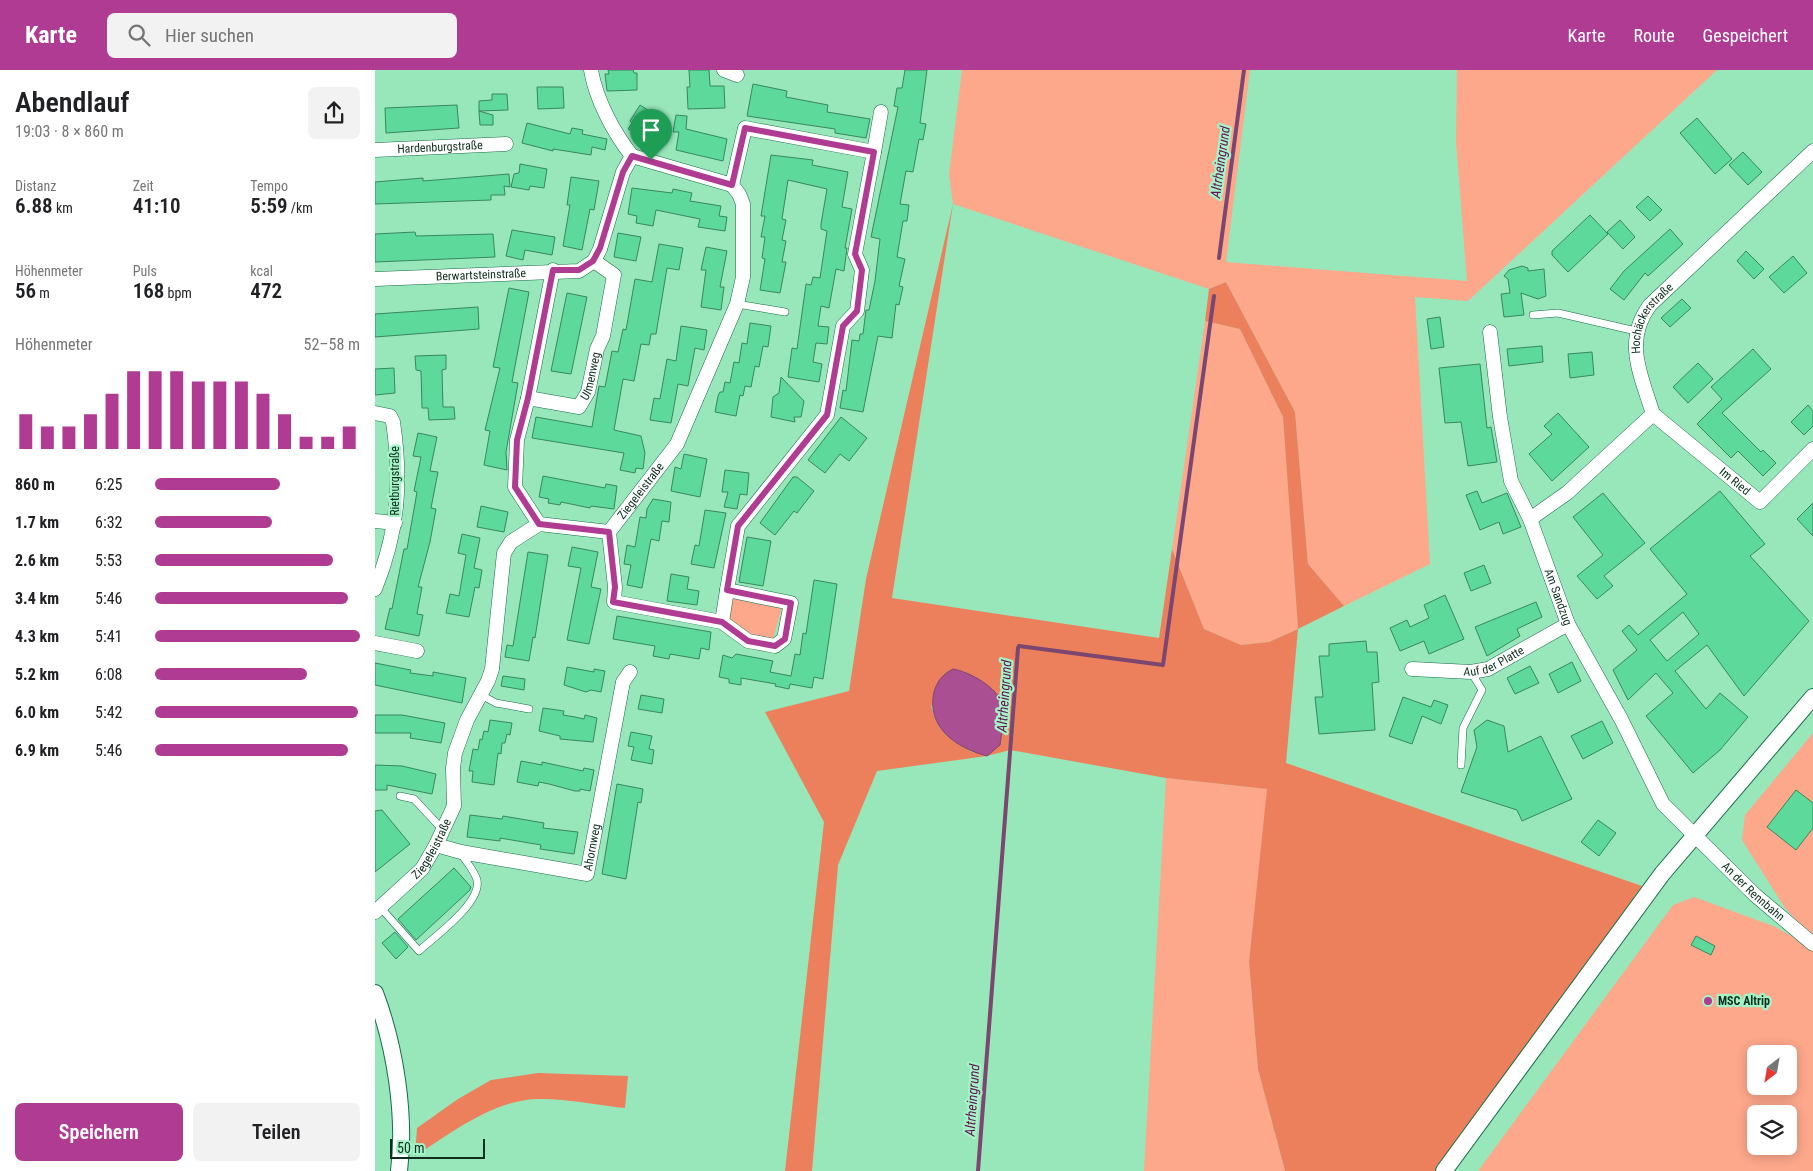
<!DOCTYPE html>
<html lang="de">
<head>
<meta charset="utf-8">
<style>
  :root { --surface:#fff; --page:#f2f2f2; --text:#202124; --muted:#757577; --accent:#b03b93 }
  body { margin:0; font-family:"Roboto Condensed",sans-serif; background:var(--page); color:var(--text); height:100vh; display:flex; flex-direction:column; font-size:19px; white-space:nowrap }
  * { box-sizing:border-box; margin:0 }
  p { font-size:16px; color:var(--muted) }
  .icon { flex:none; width:28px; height:28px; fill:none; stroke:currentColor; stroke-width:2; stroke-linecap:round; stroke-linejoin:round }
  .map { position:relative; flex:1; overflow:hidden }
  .details { display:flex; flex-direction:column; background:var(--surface); width:375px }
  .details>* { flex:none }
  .needle { width:32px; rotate:211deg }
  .fabs { position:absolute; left:1372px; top:975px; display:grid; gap:10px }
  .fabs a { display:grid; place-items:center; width:50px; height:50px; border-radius:8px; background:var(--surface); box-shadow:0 2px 12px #0003; font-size:25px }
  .scale { position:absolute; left:15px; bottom:12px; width:95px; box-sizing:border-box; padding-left:5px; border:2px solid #0e2f1e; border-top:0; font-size:14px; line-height:18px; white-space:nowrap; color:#0e2f1e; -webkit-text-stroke:4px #a5f4c8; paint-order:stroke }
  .pin { position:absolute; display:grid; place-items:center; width:42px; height:42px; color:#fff; margin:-51px -21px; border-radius:50% 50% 50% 0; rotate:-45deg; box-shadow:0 0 5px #0007 }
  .pin .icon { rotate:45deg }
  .round { display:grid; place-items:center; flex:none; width:52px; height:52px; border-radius:8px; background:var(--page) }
  .summary { display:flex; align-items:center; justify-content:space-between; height:85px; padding:0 15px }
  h1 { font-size:28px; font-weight:600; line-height:38px }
  .figures { display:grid; grid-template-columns:repeat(3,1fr); gap:8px; height:85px; padding:5px 15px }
  .figures div { display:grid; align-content:center }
  .figures b { font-size:21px; font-weight:600 }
  .figures small { font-size:14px; font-weight:400 }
  .figures p { font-size:14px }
  .chart { height:140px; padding:10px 15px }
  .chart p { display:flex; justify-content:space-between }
  .chart svg { width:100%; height:90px; margin-top:5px; stroke:var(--accent); stroke-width:6 }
  .primary-button { display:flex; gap:10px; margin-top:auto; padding:10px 15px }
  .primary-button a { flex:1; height:58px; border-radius:8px; background:var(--accent); color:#fff; font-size:20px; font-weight:600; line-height:58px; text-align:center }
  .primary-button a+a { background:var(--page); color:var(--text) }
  ul { padding:0 15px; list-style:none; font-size:16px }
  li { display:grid; grid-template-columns:80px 60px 1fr; align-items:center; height:38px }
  li i { height:12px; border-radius:6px; background:var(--accent) }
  header { display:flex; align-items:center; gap:30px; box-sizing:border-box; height:70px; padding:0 25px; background:var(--accent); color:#fff }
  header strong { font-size:24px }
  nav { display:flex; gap:28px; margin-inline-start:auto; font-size:18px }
  .search { width:350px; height:45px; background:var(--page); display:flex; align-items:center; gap:12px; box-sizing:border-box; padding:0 18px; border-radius:8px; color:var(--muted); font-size:19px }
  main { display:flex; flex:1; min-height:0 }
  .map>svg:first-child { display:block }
</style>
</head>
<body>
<header>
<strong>Karte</strong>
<div class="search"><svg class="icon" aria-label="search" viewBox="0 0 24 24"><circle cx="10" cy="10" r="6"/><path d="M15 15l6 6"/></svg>Hier suchen</div>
<nav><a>Karte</a><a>Route</a><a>Gespeichert</a></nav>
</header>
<main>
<section class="details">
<div class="summary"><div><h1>Abendlauf</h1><p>19:03 · 8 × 860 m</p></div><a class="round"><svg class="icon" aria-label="share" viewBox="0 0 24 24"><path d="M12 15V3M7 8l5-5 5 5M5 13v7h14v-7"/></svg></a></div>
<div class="figures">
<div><p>Distanz</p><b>6.88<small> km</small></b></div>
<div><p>Zeit</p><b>41:10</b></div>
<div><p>Tempo</p><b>5:59<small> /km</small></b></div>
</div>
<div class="figures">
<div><p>Höhenmeter</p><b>56<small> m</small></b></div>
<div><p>Puls</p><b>168<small> bpm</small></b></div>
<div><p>kcal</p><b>472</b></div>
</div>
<div class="chart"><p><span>Höhenmeter</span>52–58 m</p>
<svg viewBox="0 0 160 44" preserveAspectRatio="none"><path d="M5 44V27M15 44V33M25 44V33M35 44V27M45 44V17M55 44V6M65 44V6M75 44V6M85 44V11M95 44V11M105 44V11M115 44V17M125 44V27M135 44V38M145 44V38M155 44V33"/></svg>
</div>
<ul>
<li><b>860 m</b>6:25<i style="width:61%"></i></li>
<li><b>1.7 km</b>6:32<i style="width:57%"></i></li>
<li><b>2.6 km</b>5:53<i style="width:87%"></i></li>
<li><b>3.4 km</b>5:46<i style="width:94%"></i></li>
<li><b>4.3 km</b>5:41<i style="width:100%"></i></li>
<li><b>5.2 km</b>6:08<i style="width:74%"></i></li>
<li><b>6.0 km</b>5:42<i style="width:99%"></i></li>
<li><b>6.9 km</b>5:46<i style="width:94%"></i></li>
</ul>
<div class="primary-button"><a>Speichern</a><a>Teilen</a></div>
</section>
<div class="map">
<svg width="1438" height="1101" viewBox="0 0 1438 1101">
  <rect width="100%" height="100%" fill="#98e7bb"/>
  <path fill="#fda78b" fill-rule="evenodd" d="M587,0H875L851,192L1092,211L1081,72L1082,0H1342L1093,231L1040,227L1055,494L969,536L933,494L920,342L851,212L834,219L578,134L574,105Z
    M830,251L865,259L908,347L923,559L894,572L866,575L829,559L797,479Z
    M354,524L407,537L398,569L366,563L348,550Z
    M1438,663V1101H1103L1298,835L1319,827L1401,857L1423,870L1430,860L1410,838L1367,770L1370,745ZM1381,984H1414V1016H1381ZM1381,1044H1414V1076H1381Z
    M791,708L893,719L874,892L883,999L910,1101H769Z"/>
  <path fill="#ed805c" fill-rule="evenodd" d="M578,134L517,528L784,568L797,479L829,559L866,575L894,572L923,559L908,347L865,259L830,251L834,219L851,212L920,342L933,494L969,536L923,559L911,693L1267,816L1066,1101H910L883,999L874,892L892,719L791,708L635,680L612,686L502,701L463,795L437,1101H410L449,752L390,642L474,621L491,509ZM556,635L600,683C576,672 562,661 556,635Z
    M163,1003L253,1006L250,1038C222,1035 189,1028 161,1029C117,1031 76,1063 40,1086L42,1058L83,1029L116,1010Z"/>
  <path fill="#aa5092" stroke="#7b466f" d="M578,599C595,602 622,617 628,635C631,646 626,664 625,675L612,686C581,678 551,657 559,622C562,611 568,604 578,599Z"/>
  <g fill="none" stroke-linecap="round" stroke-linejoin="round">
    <path stroke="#7b466f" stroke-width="4" d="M844,188L869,0
      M603,1101L643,578L644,576L788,595L839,226"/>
  </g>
  <path fill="#5cd99b" stroke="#38875f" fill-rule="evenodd" d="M233,0H258L259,3H262V20L232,21L230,4H234Z
    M314,0H334L335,16H349L350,38L313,39L312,17H315Z
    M530,0H552L545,53L551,54L548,70L544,69L538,102L531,101L525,134L534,135L532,151H528L522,187L530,189L524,216L528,217L524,235L521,234L517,268L503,266L488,342L465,338L468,320L471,321L477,270L484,271L485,264H488L491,240H494L500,211L505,169L496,167L523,37L519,36L522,18H527Z
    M378,14L412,21L411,27L453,35L452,42L495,49L491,68L460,63V59L372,46Z
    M162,17H188L189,38L163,39Z
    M117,24H132L133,40L104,41V31L117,30Z
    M82,35L84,58L11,63L10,38Z
    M265,35L288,50L273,72L253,59L257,53L255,51Z
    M104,41L118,45V55H105Z
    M301,45L312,46L311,59L352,69L348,91L301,80L304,62H298Z
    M1322,48L1357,89L1340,104L1305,63Z
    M152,53L195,64L197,58L208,60L207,64L232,69L230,80L217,77L216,85L178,79V81L147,73Z
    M1368,82L1387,102L1373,115L1354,95Z
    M396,85L438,90L437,95L473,102L467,137L477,139L470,178H472L469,201L461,199L454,238L446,236L443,256L454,257L452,274L441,273L438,292L447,294L444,312L413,307L417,278L422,279L431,214L436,215L438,207L445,208L452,161L446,159V154L452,119L413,110L407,149L411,150L407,170L411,171L407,192H411L405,223L385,220L390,189L387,188L390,167H386L390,146H386Z
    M145,94L172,99L169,118L155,116L154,120L136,117L139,104L144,103Z
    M134,104L135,117L129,116L130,125H116V130L0,134V112L48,108V111Z
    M196,107L224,111L219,140L215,139L207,180L188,176L195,135H192Z
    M257,118L297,123L298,119L317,123L315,131L346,136L344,146L352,147L350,161L323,157L325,149L281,140L278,156L261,153L262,146L253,144Z
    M1273,126L1287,140L1275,151L1261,137Z
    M1215,145L1233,164L1193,202L1177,185V181Z
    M1245,150L1260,167L1248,179L1232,162Z
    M1295,159L1308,174L1273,206L1270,203L1249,230L1235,219L1249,201Z
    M137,160L180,167L177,185L150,180L148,190L131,186Z
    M40,162L41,166L118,164L120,187L0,192V164Z
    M243,163L266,167L261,191L239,187Z
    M284,174L308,178L304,200L292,198L281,264H276L274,275L266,274L259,311L248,309L239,360L266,366L270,383L268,399L261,398L260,403L245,400L249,383L157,368L161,347L217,357L224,316L230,317L237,281L243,282L248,259L251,260L260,209L277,212Z
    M331,177L352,181L345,217H349L346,240L326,237L331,200H326Z
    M1371,181L1389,199L1379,209L1362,191Z
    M1418,186L1432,203L1409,223L1394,207Z
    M1147,196L1153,198V201L1169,199L1171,226L1163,229L1146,223L1149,245L1129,247L1126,224L1135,223L1133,209L1129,206L1134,200Z
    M134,218L154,222L137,312L143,313L131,382L132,400L109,395L115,361L110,360L125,298L118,297Z
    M192,223L212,227L196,304L176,301Z
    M1307,229L1316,238L1295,257L1286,248Z
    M103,237L104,259L0,267V244Z
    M1065,247L1069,277L1056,279L1052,249Z
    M375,253L396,256L393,277L388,276L384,297L380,296L376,317L370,316L368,326L365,325L361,346L340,342L343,326L345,322H348L350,312L355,313L359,292L364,293L367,273L372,274Z
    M306,256L332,260L329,280L320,278L313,316L303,314L296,353L275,350L279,328L285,329L292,289L301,291Z
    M1167,276L1168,292L1134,296L1132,279Z
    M1378,279L1396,299L1347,343L1386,382L1388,380L1401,393L1388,406L1363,381L1356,388L1322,354L1347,329L1336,317Z
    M1217,282L1219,305L1195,308L1193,284Z
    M71,285V299L67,300L68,337H79L80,349L54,350L53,338H47L46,301L41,300L40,286Z
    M1323,293L1338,309L1313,333L1298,317Z
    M1105,294L1112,358L1116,357L1122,392L1093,396L1086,352L1070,353L1064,298Z
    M19,298L20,323L0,325V299Z
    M406,307L429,331L426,347H419L420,352L396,347L398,327L404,323Z
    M1433,335L1438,341V356L1429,365L1416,352Z
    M1183,343L1214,377L1177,411L1154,384L1177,364L1169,356Z
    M466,347L492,368L474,391L465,384L450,403L433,390Z
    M43,363L62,367L55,401L63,402L56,438L61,439L55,472L43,517H47L42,544L48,545L44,566L10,559L15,538L17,539L29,479H32L42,422L39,421L46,387L38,386Z
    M309,384L332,389L325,427L296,421L300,397L306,399Z
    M350,400L374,403L372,425L365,424L362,439L349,437L353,422H347Z
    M168,406L230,418L231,414L242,416L239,439L216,436L215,438L186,432L185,435L173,433L174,429L164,427Z
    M418,407H422L439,421L422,443L419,441L400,465L385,453Z
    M1102,421L1107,433L1132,423L1146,457L1128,464L1124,452L1105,460L1091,425Z
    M1345,421L1390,474L1375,486L1434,551L1369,626L1332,575L1300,601L1331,639L1345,623L1373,647L1345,680L1318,703L1271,646L1298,623L1281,603L1253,630L1238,600L1262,580L1247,561L1254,555L1263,565L1312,524L1275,479ZM1308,542L1324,564L1292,591L1275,570Z
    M1228,423L1270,473L1229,506L1238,516L1222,529L1202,506L1228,485L1198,447Z
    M278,429L296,432L294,452L287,451L284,471L276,469L267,518L252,515L256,495L249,494L252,475L260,477L265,447L271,448L272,439Z
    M1438,433V466L1422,449Z
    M106,436L133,442L129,462L102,457Z
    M330,440L351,443L339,498L316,494L320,475L324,476Z
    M87,464L105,468L99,498L107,500L104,518L100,517L94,547L71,543L75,524L84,526L91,485L83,483Z
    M372,467L396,471L388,516L364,512Z
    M197,477L223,482L216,517L226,519L214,574L192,570L206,498L193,496Z
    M153,482L173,485L160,568L158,567L154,591L130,587L132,575L138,576Z
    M1109,495L1116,513L1096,521L1089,503Z
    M296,504L314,507L312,519L324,521L322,535L292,531Z
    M439,510L462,514L448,609L439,607L437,618L415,614L414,619L400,616L401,614L366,608V615L354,613V609L344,607L348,585L357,588L361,584L398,591L395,602L416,606L420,584L425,585L428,563L431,564Z
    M1070,525L1089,569L1054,584L1049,571L1025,581L1015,558L1032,550L1035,557L1054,548L1049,535Z
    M1161,532L1167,547L1142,559L1145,566L1112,586L1100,557Z
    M242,546L336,562L334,580L326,578L324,589L295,584L294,589L278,586L280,576L238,569Z
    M991,571L992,582H1002L1004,612L997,613L1000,660L944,664L940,627H948L944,586H954V574Z
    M1197,592L1206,611L1183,623L1174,604Z
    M0,593L36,600L35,603L58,606V602L91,608L87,633L0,615Z
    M1155,596L1164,613L1140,624L1132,608Z
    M192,597L219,602V599L230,601L226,622L216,620L211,622L189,615Z
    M128,606L150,609L149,620L126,616Z
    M266,625L289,629L287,643L263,639Z
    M1028,627L1056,637L1059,630L1073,635L1066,654L1047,646L1037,674L1014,666Z
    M168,638L189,641L188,645L200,647L209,649L210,645L222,648L218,672L185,669V666L164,661Z
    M0,645H27L70,653L66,673L35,668L36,663H0Z
    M115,650L137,653L135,665L132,664L130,673H127L126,684L123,683L119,715L97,712L98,701H94L98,679L103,680L105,669L107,670L109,661L113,662Z
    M1112,650L1129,656L1133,682L1166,666L1197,729L1147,751L1142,740L1086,722L1102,677L1099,660Z
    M1227,651L1238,673L1208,689L1196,666Z
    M256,662L277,666L274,679L279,680L277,694L256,690L259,677L253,676Z
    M146,691L167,695V692L208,701L209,698L219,700L215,721L205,719V721H200L174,714L164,712L163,716L142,712Z
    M0,695L27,696L61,704L57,724L12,715V720H0Z
    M242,714L268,719L266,733L263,732L251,809L227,804Z
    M1421,720L1438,733V758L1421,780L1392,757Z
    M7,740L35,774L0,802V741Z
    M95,745L127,749L128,746L169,753L168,758L203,762L199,784L165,779L166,775L125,768V771L92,767Z
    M1223,750L1241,763L1224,786L1206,772Z
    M79,798L96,817L95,820L41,870L23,849Z
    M20,862L33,877L21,889L7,873Z
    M1321,866L1340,876L1336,885L1316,875Z"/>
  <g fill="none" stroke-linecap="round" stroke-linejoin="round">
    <defs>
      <path id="service" d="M362,234L410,242
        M1158,245L1183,243L1261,261
        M106,625L121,633L154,639
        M1086,695L1088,658L1107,620L1096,602
        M25,726L39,729L68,760
        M5,837L44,881C60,866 107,833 102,810C100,801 90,791 86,783"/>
      <g id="minor">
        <path d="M349,0L362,5"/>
        <path id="s1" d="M0,80L131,74"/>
        <path d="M499,82L506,42"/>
        <path id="s2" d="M0,209L204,201L219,191L225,179L248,102L257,86"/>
        <path id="s3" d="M1115,262L1125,347L1136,411L1155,449L1193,554L1246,649L1288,734L1380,825L1438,874"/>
        <path d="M153,328L178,200"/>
        <path d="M0,343L15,346L18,352C27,413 23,462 0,519"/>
        <path id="s4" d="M1278,344L1385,432L1438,379"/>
        <path id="s5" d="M1155,449L1192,423L1278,344C1266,305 1248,271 1275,235L1438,81"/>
        <path d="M0,451L20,453"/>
        <path id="s6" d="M164,454L140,417L142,370L153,328L204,337L213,322L222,279L228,266L239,205L219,191"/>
        <path d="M234,462L240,517L239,532L347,552L373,571L400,576L409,569L416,533L352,520L347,552"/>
        <path d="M352,520L363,456L452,345L468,256L482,241L487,200L480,184L499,82L370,58L357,115"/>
        <path d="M0,573L42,581"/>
        <path id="s7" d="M1037,599L1096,602L1113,599L1193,554"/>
        <path id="s8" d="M61,775L86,782L212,804L248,612L255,602"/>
        <path id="s9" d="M0,842L47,799L61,775L79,736L78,698L80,683L92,650L113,611L117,599L129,483L136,472L164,454L234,462L302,374L362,234L368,207V134L364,124L357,115L257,86C239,63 221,30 216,0"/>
      </g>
      <path id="tertiary" d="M0,923C20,976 31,1045 24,1101
        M1069,1101L1287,804L1438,627"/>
    </defs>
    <use href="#service" stroke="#176c47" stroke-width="8"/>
    <use href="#minor" stroke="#176c47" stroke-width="15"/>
    <use href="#tertiary" stroke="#176c47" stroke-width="18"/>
    <use href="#service" stroke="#fff" stroke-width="7"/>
    <use href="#minor" stroke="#fff" stroke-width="14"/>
    <use href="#tertiary" stroke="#fff" stroke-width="16"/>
  </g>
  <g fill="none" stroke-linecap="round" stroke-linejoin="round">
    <defs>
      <path id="route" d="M370,58L499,82L480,184L487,200L482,241L468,256L452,345L363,456L352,520L416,533L410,569L400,576L373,571L347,552L238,532L240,517L234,462L164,454L140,417L142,370L153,328L178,200H204L218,191L225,178L248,102L257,86L357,115Z"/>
    </defs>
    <use href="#route" stroke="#fff" stroke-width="10"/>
    <use href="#route" stroke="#b03b93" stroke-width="6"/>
  </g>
  <circle fill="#b03b93" stroke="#a5f4c8" stroke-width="2" cx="1333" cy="931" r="5"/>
  <g text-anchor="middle" stroke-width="4.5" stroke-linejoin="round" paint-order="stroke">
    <g font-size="12" fill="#0e2f1e" stroke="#a5f4c8">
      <text dy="4" stroke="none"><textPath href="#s1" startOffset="65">Hardenburgstraße</textPath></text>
      <text dy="4" stroke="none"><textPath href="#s2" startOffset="106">Berwartsteinstraße</textPath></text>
      <text dy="4" stroke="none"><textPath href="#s5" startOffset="265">Hochäckerstraße</textPath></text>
      <text dy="4" stroke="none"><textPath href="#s6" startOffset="220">Ulmenweg</textPath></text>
      <text transform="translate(20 411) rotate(-90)" y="4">Rietburgstraße</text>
      <text dy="4" stroke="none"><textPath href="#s4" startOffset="106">Im Ried</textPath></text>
      <text dy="4" stroke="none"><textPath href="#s9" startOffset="565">Ziegeleistraße</textPath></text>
      <text dy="4" stroke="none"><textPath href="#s3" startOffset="276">Am Sandzug</textPath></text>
      <text dy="4" stroke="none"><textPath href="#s7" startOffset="84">Auf der Platte</textPath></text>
      <text dy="4" stroke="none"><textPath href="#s8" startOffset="181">Ahornweg</textPath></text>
      <text dy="4" stroke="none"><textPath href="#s9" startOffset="86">Ziegeleistraße</textPath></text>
      <text dy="4" stroke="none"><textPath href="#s3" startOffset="634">An der Rennbahn</textPath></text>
    </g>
    <g font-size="12" font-weight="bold" fill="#0e2f1e" stroke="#a5f4c8" text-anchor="start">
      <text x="1343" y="935">MSC Altrip</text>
    </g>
    <g font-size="14" font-style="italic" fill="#661053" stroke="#a5f4c8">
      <text transform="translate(845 92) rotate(-82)" y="5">Altrheingrund</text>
      <text transform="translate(629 626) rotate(-86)" y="5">Altrheingrund</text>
      <text transform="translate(597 1030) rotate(-86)" y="5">Altrheingrund</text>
    </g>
  </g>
</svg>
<div class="fabs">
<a><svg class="needle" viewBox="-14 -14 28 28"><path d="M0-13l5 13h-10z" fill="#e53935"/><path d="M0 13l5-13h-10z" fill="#757577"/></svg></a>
<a><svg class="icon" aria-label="layers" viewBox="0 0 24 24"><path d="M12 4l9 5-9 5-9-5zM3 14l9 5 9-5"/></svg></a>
</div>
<div class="scale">50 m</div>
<div class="pin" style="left:276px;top:90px;background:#1e9e55"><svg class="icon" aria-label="arrive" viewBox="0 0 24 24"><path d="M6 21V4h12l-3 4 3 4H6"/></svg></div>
</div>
</main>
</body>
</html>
